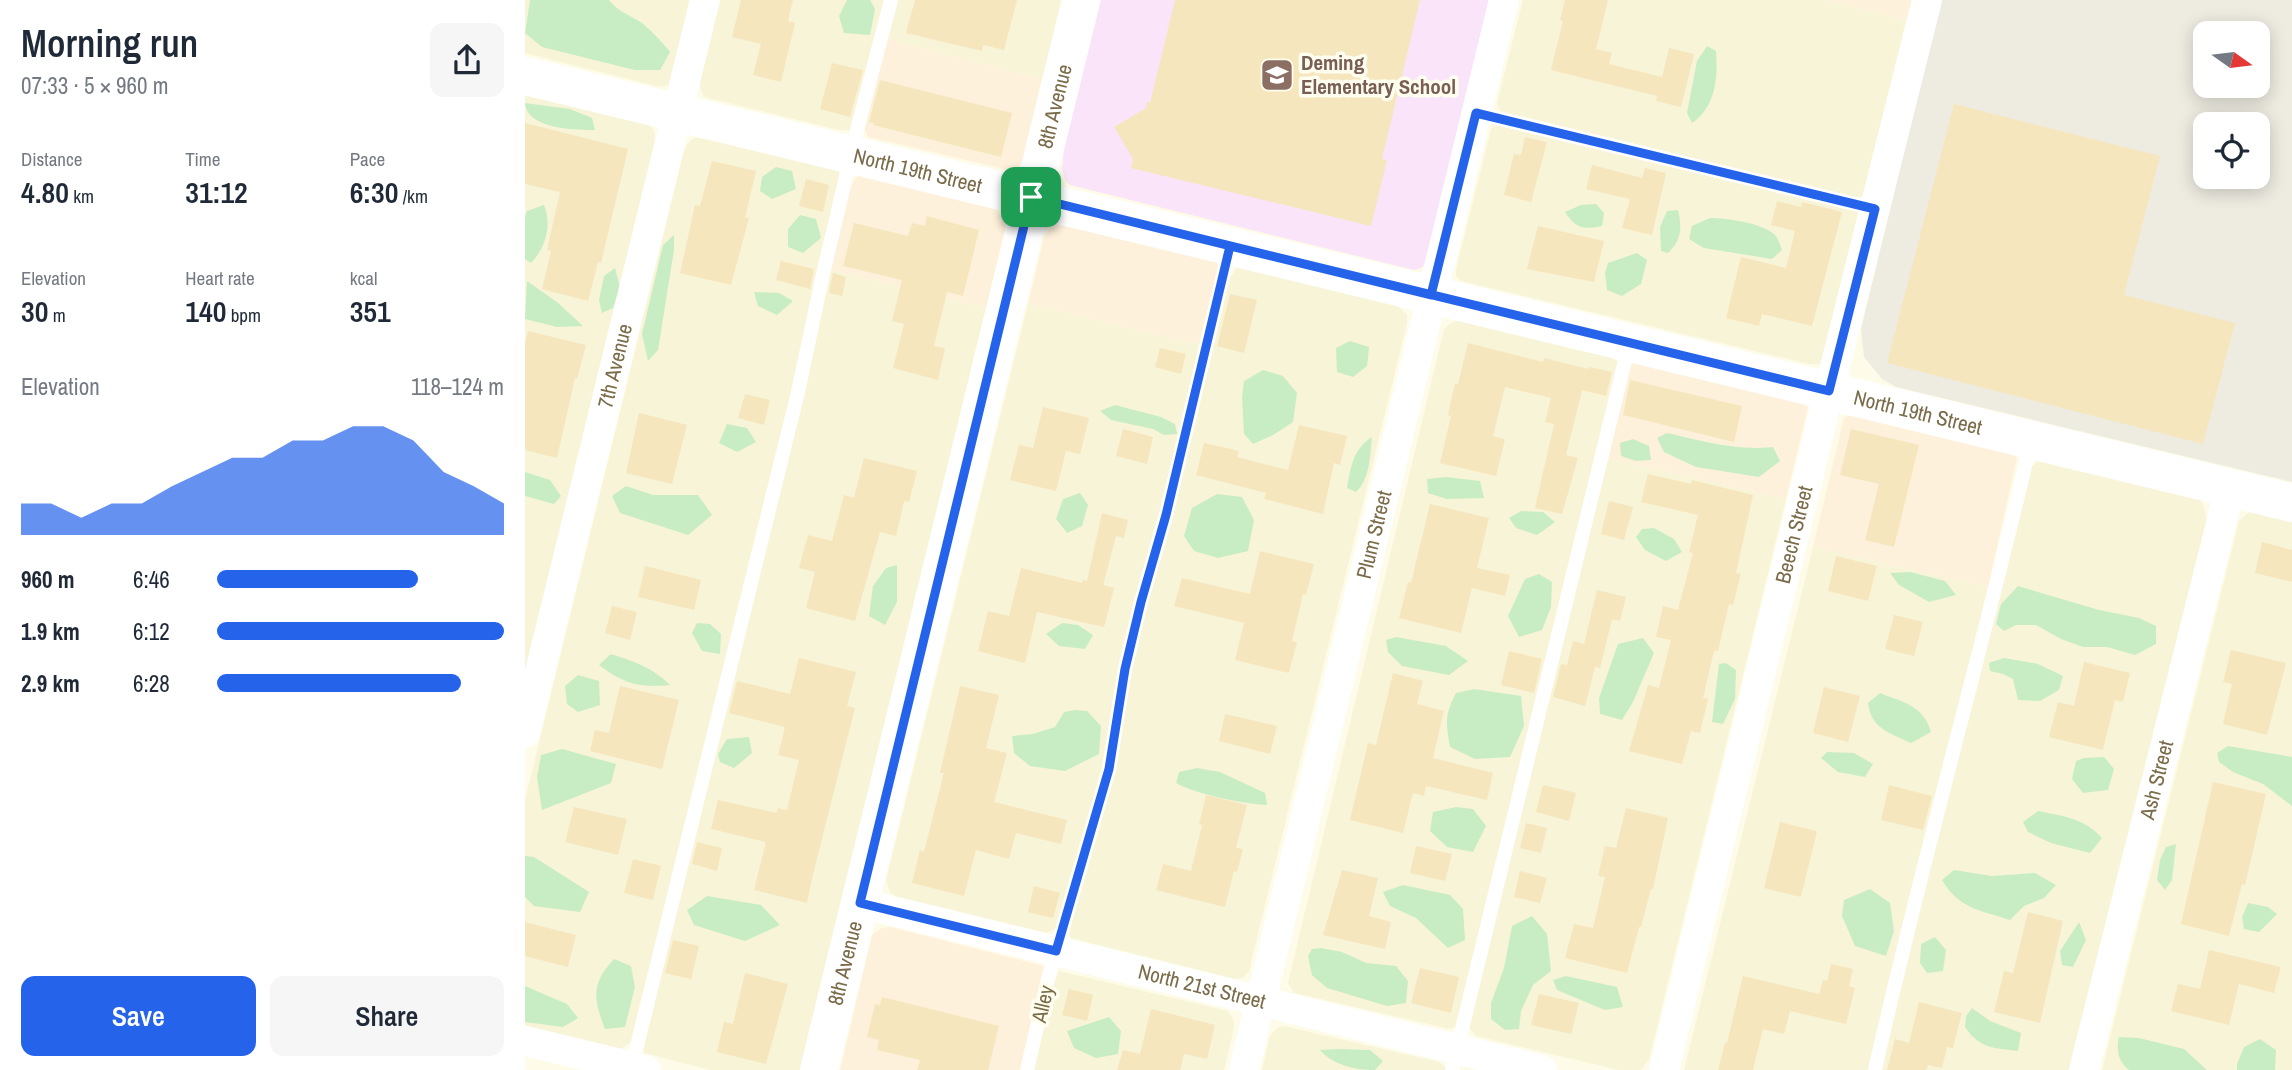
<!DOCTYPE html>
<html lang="en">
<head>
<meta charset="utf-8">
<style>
  :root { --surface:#fff; --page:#f6f6f7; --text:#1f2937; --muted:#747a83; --accent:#2563eb }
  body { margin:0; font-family:"Archivo Narrow",sans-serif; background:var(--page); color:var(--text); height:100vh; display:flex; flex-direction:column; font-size:26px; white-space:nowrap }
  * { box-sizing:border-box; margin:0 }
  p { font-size:23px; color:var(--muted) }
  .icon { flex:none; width:38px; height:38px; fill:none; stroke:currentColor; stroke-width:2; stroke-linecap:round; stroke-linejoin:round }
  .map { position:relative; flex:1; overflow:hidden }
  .sheet { display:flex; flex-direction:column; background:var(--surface); width:525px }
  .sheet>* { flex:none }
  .needle { width:46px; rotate:104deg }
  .tools { position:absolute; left:1668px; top:21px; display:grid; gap:14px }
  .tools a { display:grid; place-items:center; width:77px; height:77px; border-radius:14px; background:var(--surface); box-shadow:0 4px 18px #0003; font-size:35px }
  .pin { position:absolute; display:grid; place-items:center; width:60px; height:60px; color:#fff; margin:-30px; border-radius:14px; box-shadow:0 4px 10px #0006 }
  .round { display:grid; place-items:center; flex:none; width:74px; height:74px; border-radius:14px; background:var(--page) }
  .headline { display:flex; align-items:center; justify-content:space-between; height:119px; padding:0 21px }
  h1 { font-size:38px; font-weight:600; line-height:52px }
  .stats { display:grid; grid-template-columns:repeat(3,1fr); gap:10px; height:119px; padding:7px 21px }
  .stats div { display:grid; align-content:center }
  .stats b { font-size:30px; font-weight:600 }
  .stats small { font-size:19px; font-weight:400 }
  .stats p { font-size:19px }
  .chart { height:196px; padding:14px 21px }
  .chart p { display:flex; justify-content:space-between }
  .chart svg { width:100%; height:126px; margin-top:7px; fill:var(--accent); opacity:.7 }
  .primary-button { display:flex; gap:14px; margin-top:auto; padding:14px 21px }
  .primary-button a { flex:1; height:80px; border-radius:14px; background:var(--accent); color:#fff; font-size:28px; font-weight:600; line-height:80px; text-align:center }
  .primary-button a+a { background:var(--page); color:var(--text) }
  ul { padding:0 21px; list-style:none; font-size:23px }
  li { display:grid; grid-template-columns:112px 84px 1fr; align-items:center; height:52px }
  li i { height:18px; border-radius:9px; background:var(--accent) }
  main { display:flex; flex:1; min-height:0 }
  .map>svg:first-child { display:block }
</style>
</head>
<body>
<main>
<section class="sheet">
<div class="headline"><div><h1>Morning run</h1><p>07:33 · 5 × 960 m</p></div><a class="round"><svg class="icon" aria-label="share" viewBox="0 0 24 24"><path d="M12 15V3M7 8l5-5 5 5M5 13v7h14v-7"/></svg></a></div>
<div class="stats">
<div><p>Distance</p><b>4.80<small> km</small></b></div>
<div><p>Time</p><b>31:12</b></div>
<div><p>Pace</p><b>6:30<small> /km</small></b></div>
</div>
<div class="stats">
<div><p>Elevation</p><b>30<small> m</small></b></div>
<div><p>Heart rate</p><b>140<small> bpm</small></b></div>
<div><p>kcal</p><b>351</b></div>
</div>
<div class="chart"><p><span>Elevation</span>118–124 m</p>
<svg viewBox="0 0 160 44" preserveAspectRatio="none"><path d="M0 44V33L10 33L20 38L30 33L40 33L50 27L60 22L70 17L80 17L90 11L100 11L110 6L120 6L130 11L140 22L150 27L160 33V44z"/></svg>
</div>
<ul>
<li><b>960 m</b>6:46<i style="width:70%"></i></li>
<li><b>1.9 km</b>6:12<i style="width:100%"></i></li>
<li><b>2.9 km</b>6:28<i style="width:85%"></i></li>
</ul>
<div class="primary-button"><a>Save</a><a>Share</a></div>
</section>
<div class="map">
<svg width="1767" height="1070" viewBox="0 0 1767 1070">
  <rect width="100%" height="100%" fill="#fefce8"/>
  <path fill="#f8f4d8" d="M0,0H166L144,85L135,87L0,53Z
    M194,0H361L326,130H314L179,97L175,88L176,74Z
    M371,0H538L518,80L361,38Z
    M998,0H1301L1385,21L1340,196L1331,197L976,112L972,103Z
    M0,94L125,125L129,131L130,141L0,676Z
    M972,125L1332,211L1335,213L1299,361L1294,364H1284L936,281L931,276V270L966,129Z
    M169,138H176L312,170L315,173L267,393L107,1041L96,1049L0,1025V800L159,151L164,142Z
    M712,267L873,306L882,315V323L724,971L718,978L710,979L546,938L544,932L605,670L704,280Z
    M304,270L461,308L275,1070H185L119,1053L117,1047Z
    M503,304L676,345L579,771L531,928L522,933L371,897L365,892L361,880Z
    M929,321H938L1088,358L1094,363L931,1027L925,1029L769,993L763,983L919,329Z
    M1082,458L1261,499L1124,1060L1116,1070H1093L951,1036L944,1028Z
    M1517,461L1675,499L1680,509L1681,519V527L1544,1070H1354L1506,467L1512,462Z
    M1725,511L1767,521V1070H1577L1714,521Z
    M1288,547L1463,587L1347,1070H1159Z
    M534,971L703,1011L709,1021V1028L699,1070H508L526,991Z
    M759,1026L914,1062L920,1067V1070H737L745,1036L752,1028Z"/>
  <path fill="#fef1db" d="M1301,0H1390L1385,21Z
    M361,38L518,80L498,162L492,168L480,169L343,137L339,128Z
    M334,175L470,208L480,221V230L461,308L304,270L327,183Z
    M536,225L691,262L694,265L676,345L503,304L519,237L525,229Z
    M1110,362L1279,404L1283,407L1261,499L1082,458L1104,367Z
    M1326,414L1489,454L1492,458L1463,587L1288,547L1319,418Z
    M365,927L519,966L498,1070H315L347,935L357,928Z"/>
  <path fill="#eeece1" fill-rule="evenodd" d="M1416,0H1767V482L1371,387L1357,379L1339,357L1336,329ZM1680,33H1732V86H1680ZM1680,124H1732V177H1680Z"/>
  <path fill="#fae4fa" d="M576,0H965L900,264L896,268L889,270L545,185L540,180L537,169L539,150Z"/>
  <path fill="#c8edc4" d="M5,0H84C93,12 105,15 117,23C128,32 137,42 145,52L135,70H110L17,47L0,33Z
    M322,0H345L350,9L345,35L319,33L314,16Z
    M1182,46L1191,51C1193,77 1191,107 1167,123L1162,113L1172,61Z
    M0,103L45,109L67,118L70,130C50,130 2,129 0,103Z
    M251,167L267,171L271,189L247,199L235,191L237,177Z
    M1071,204L1079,213L1077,226C1058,230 1050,228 1040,212L1056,205Z
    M19,205C27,224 21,248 6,263L0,259V217L2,211Z
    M1153,210C1157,227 1157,240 1143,253L1136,251L1135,227L1142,211Z
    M275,215L291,219L296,238L278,253L263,247V229Z
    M1185,218C1201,218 1238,223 1250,235C1253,238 1255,245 1257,250L1247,259L1179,248L1164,239L1167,226Z
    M149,235V250L133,350L123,361L117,334L138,245Z
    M1112,253L1122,260L1116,284L1097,296L1082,290L1080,273L1083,263Z
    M90,268L95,287L88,308L77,313L74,300L79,276Z
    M2,281L32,302L58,326L32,327L0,319Z
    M229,292L254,293L268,301L252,315L233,306Z
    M825,341L844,347L842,366L828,377L812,372L811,348Z
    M738,370L758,376L772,393L768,422L748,435L728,444L719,434L717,397L719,381Z
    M590,405L636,417L650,424L652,434L639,435L628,429L586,420L575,411Z
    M202,424L222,428L231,442L212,452L194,443Z
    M1142,433C1178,441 1211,451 1248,447L1255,461L1234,477L1171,467L1139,452L1132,438Z
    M847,437C845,456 845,479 831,492L822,488C826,466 828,449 847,437Z
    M1108,439L1124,446L1126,460L1111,461L1096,456L1095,443Z
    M0,472L25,480L36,496L29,504L0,496Z
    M921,477L955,481L959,498L922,499L903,493L902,479Z
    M101,486L128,495H173L187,515L163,535L95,513L87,496Z
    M555,493L563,505L557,526L542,533L531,519L538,499Z
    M692,494L717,497L729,520L723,551L693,558L669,551L659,536L667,508Z
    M996,511L1018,512L1030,522L1012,535L991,528L984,518Z
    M1129,528L1149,539L1157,552L1141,561L1120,550L1111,537L1117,529Z
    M372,565V602L360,625L344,616L348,586L361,568Z
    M1385,572L1420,581L1431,595L1404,602L1374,585L1365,573Z
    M1014,574L1027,582L1026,607L1017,630L994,637L983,616L1000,579Z
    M1493,586L1574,610L1614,618L1631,626V644L1610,655L1582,647H1558L1536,639L1511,625H1491L1479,631L1471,624L1476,604Z
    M172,623L185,624L196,634L195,654L177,651L167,633Z
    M537,623L553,625L568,635L560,649L534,646L521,634Z
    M871,637L921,646L943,661L924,675L877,666L863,652L861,640Z
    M1118,638L1129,653L1108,702L1097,720L1075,714L1074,698L1093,644Z
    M86,654C109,661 128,668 145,685C114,688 99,684 74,665Z
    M1479,658L1513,664L1538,676L1534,690L1515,701L1493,700L1488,679L1478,674L1465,671L1464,663Z
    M1201,663L1211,670L1210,699L1198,724L1187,722L1194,664Z
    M53,675L74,681L75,705L53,712L42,704L40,686Z
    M949,689L996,696L999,726L985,757L950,759L925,747C921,723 919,716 931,693Z
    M1355,693C1378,702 1399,706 1406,732L1386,743C1365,733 1346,729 1343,703Z
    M550,710L562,711L576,726L574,754L540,771L505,766L489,753L487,736L508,734L530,727L539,712Z
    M224,737L227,753L209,768L195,762L193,754L202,739Z
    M1703,746L1767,757V806L1738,784L1708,772L1694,762L1692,753Z
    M37,749L91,764L86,783L17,810L12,777L16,755Z
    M1302,752L1329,753L1348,764L1340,777L1313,772L1296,758Z
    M1579,757L1589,769L1583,790L1558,793L1547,779L1551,761L1559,758Z
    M672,768L695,772L740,793L742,805C719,804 670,794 651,783L654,772Z
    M931,807L948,809L961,826L948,852L922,847L905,831L908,812Z
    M1513,811C1538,816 1559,818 1577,838L1565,853L1526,843L1503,832L1498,822Z
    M1651,844L1647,880L1640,890L1632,880L1635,860L1641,847Z
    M0,856L9,857L64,892L55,912L9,906L0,897Z
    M1429,870L1467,876L1510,873L1531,885L1519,898L1499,906L1485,920C1455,910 1434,909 1417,880Z
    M878,885L925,895L938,909L940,940L923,948L891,918L865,906L858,892Z
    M1345,889L1365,903L1369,931L1361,956L1330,946L1317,916L1319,900Z
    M182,896L236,905L255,925L220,941L169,925L162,910Z
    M1723,903L1743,907L1752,914L1734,932L1719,929L1717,917Z
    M1007,916L1022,934L1026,971L1008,985L996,1011L994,1029L980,1030L966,1019V1003L979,968L987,926Z
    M1554,922L1561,940L1548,967L1537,965L1535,951Z
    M1410,937L1421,950L1418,971L1402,973L1395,963L1396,944Z
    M796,948L817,952L841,963L871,966L883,981L881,1003L862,1006L802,988L787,975L783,956L787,949Z
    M89,959L106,966L110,987L100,1027L80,1029C68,998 66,984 89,959Z
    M1041,976L1092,987L1098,1007L1080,1010L1032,990L1028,980Z
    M0,986L42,1004L53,1018L38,1027L0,1022Z
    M1447,1008L1465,1021L1496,1033L1493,1051C1469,1048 1455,1049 1440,1027L1441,1016Z
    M584,1017L596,1031L593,1054L571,1058L549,1048L542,1031Z
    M1594,1037L1614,1038L1659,1049L1682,1070H1604C1593,1062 1591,1049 1594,1037Z
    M1735,1039L1751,1050L1750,1070H1712V1064L1719,1047Z
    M814,1049L845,1050L858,1061L850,1070C830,1070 808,1065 795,1050Z"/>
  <path fill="#f5e6bd" d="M216,0H268L263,21L270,23L256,82L228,75L236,44L207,37Z
    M390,0H492L479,50L458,45L457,51L381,33Z
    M650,0H895L857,159L862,160L846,226L606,168L608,159L589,127L621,108L622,102L625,103Z
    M1040,0H1083L1071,49L1087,53L1084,64L1137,77L1144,48L1169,54L1156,107L1131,101L1132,96L1026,70L1038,21L1035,20Z
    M307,63L338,70L325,117L295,109Z
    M355,80L487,113L476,157L348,125L349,123L344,122Z
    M1429,104L1635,156L1599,295L1710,323L1678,444L1362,363Z
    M0,123L103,149L76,263L73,262L63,301L17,289L26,251L22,250L35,192L0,184Z
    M1000,137L1022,142L1006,202L979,195L989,154L996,155Z
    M187,161L231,171L220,218H224L206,285L155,273L170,205L175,206Z
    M1067,165L1117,178L1120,168L1141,173L1127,235L1097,228L1105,199L1061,189Z
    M281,179L304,185L298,212L274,206Z
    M1252,201L1276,207L1277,202L1317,212L1287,326L1237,314L1234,326L1201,318L1216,257L1261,268L1270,231L1246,225Z
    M402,216L454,230L438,296L422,292L409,346L420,348L413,380L368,368L379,324L367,321L377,280L318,266L329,223L383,236L387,223L400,226Z
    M1013,226L1079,241L1069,282L1002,269Z
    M256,261L289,269L285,289L251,280Z
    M308,273L321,277L317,296L304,293Z
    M705,294L732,300L719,353L692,346Z
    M3,331L61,345L52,379L50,378L32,458L0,450V344Z
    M943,343L1018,362L1019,358L1063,369L1064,367L1087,372L1081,396L1057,390L1041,455L1053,458L1037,514L1010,508L1029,424L1020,422L1026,398L980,387L968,436L980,439L971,476L915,463L926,416L923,415L930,383L933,384Z
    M635,348L661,354L656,374L630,367Z
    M1105,380L1217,406L1209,442L1098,415Z
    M220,394L245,400L239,425L213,418Z
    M518,407L564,418L555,454L541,451L531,491L485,480L494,445L508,448Z
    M114,413L162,425L147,484L101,473Z
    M774,425L822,436L815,465L809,463L798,514L739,499L741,493L671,475L679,443L714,451L712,457L763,470Z
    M598,429L628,437L622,464L591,456Z
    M1326,429L1394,445L1369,547L1340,540L1354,484L1315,475Z
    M339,458L392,471L384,502L379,501L371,536L355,532L330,621L281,608L290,572L274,568L283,535L307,541L319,495L329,498Z
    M1123,474L1166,484L1167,480L1228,495L1211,573L1216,574L1208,605L1204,604L1193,651H1189L1178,698L1183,699L1175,733L1166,731L1157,764L1104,751L1123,685L1134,688L1146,640L1131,637L1138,606L1153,610L1168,553L1164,552L1173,515L1116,502Z
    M1084,501L1108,507L1099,540L1076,534Z
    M905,504L964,518L952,568L985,575L980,596L947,588L936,633L874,618L883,582L886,583Z
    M577,513L603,520L599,538L591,536L578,585L589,588L579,627L512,612L500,663L453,651L463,611L484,616L496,568L557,583L558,580L562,581Z
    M1737,542L1767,550V582L1730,573Z
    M735,551L789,564L781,595L778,594L767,641L772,642L764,673L710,660L719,623L649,606L657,578L725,594Z
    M1311,556L1352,566L1343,601L1303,591Z
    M120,566L176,580L169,610L113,597Z
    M1072,590L1101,597L1095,621L1087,619L1075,668L1070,667L1060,706L1028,697L1036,664L1042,665L1048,641L1059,644Z
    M87,606L112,612L105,640L80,633Z
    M1369,615L1398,622L1389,656L1360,649Z
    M1706,650L1761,663L1742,735L1698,724L1707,684L1698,682Z
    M984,651L1017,659L1009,693L976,685Z
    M274,658L331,672L322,706L330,708L287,878L282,903L229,890L241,842L186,829L193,800L251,813L253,808L262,810L274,760L253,755L260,727L204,713L212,681L265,694Z
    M1559,662L1605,673L1598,702L1590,700L1578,750L1524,737L1533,702L1549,706Z
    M868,673L898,681L892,704L919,711L908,758L968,773L962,800L901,786L899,796L888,793L878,833L825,820L843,743L851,745Z
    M95,686L154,700L137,769L65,751L70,730L84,733Z
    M435,686L474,695L461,748L482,753L469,802L542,820L536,844L491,833L484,859L451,850L439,896L387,883L395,850L399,852L419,773H415Z
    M1299,687L1335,696L1323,742L1288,733Z
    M700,714L752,726L745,754L694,741Z
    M1688,782L1741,794L1720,885L1717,884L1704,936L1656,924Z
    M1018,785L1051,793L1044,821L1011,812Z
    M1364,785L1407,796L1398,830L1356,820Z
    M681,795L722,805L711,848L718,849L712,872L709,871L700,907L631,890L638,864L666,871L677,825L674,824Z
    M49,807L102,819L93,855L40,842Z
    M1101,808L1143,818L1128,889H1126L1116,927H1114L1102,973L1040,958L1049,924L1068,928L1080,877L1073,876L1080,846L1091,848Z
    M1255,822L1292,831L1276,897L1239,888Z
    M1001,823L1022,828L1016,853L995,848Z
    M172,842L197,848L192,871L167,864Z
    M891,846L927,854L920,881L885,873Z
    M108,859L136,866L128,900L99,893Z
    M817,870L853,878L844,916L866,922L860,949L798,935Z
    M995,871L1022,878L1015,903L989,897Z
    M509,886L535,893L528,918L503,912Z
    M1503,912L1538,921L1515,1023L1469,1012L1479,971L1488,973Z
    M0,922L51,935L43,967L0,956Z
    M148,940L174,946L166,979L140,973Z
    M1684,950L1756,967L1749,993L1714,984L1704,1025L1646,1011L1653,984L1675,989Z
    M1306,964L1328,969L1324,986L1330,988L1321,1024L1265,1011L1259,1034L1238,1029L1228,1070H1193L1200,1043H1202L1218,976L1294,994L1298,980L1302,981Z
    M895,968L934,977L926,1013L886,1003Z
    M220,973L263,984L241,1064L192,1052L199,1022L208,1024Z
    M544,989L568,995L562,1021L537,1015Z
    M1014,994L1054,1003L1046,1034L1006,1025Z
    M357,997L474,1026L463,1070H392L395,1060L352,1050L354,1040L342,1037L350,1004L355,1005Z
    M1394,1002L1437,1013L1428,1048L1422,1047L1417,1068L1403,1065L1401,1070H1362L1370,1039L1384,1043Z
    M626,1009L690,1025L682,1059L659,1054L655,1070H592L598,1050L615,1054Z"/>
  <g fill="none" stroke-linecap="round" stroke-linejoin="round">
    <path stroke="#fff" stroke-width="14" d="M951,113L1350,209
      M106,1070L273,392L298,274L332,130L366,0
      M502,1070L523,979L584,769L600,669L616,602L641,515L705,247
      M927,1070L1104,344
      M1350,1070C1397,859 1457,652 1506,441"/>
    <g stroke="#fff" stroke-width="30">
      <path id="s1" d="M0,733L180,0"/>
      <path id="s2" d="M335,903L1017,1070"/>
      <path d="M0,1041L121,1070"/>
      <path id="s3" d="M719,1070L979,0"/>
      <path id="s4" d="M1139,1070L1304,391L1402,0"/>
      <path id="s5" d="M1559,1070L1705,488"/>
    </g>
    <g stroke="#fff" stroke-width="38">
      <path id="s6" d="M0,76L1767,503"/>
      <path id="s7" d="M294,1070L556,0"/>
    </g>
  </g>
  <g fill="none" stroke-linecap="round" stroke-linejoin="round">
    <defs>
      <path id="route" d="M506,197L335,903L531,951L584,769L600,669L616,602L641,515L705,246C905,294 1105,342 1304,391L1350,209L951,113L906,295L506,197"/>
    </defs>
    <use href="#route" stroke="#fff" stroke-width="14"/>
    <use href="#route" stroke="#2563eb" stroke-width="9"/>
  </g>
  <defs>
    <symbol id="school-square" viewBox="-11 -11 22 22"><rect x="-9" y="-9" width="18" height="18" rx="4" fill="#8d6e63" stroke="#fffeef"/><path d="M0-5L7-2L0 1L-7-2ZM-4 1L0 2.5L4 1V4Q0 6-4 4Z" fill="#fff"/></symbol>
  </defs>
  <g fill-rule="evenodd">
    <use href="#school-square" x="733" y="56" width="38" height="38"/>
  </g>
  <g text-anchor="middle" stroke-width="7" stroke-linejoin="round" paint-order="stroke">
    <g font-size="21" font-weight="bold" fill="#785e54" stroke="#fffeef" text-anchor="start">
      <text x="776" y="70">Deming<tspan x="776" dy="24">Elementary School</tspan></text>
    </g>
    <g font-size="21" fill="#7a6b49" stroke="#fffeef">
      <text dy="7" stroke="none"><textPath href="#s7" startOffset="992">8th Avenue</textPath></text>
      <text dy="7" stroke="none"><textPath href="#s6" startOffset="404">North 19th Street</textPath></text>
      <text dy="7" stroke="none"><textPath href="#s1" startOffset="378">7th Avenue</textPath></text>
      <text dy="7" stroke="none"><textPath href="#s6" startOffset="1433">North 19th Street</textPath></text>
      <text dy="7" stroke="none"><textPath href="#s3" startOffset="551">Plum Street</textPath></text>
      <text dy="7" stroke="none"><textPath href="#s4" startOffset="551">Beech Street</textPath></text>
      <text dy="7" stroke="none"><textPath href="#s5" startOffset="299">Ash Street</textPath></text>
      <text dy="7" stroke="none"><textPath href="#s7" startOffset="110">8th Avenue</textPath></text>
      <text dy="7" stroke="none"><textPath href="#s2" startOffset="352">North 21st Street</textPath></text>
      <text transform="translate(518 1004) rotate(-77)" y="7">Alley</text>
    </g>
  </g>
</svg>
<div class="tools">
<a><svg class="needle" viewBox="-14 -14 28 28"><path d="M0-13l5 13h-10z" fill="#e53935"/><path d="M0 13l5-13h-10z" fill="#747a83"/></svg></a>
<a><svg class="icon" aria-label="locate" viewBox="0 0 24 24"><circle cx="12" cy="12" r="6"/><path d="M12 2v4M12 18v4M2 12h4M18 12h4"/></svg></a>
</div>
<div class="pin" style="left:506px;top:197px;background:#1e9e55"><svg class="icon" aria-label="arrive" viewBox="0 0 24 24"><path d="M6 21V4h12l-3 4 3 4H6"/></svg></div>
</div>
</main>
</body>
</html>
